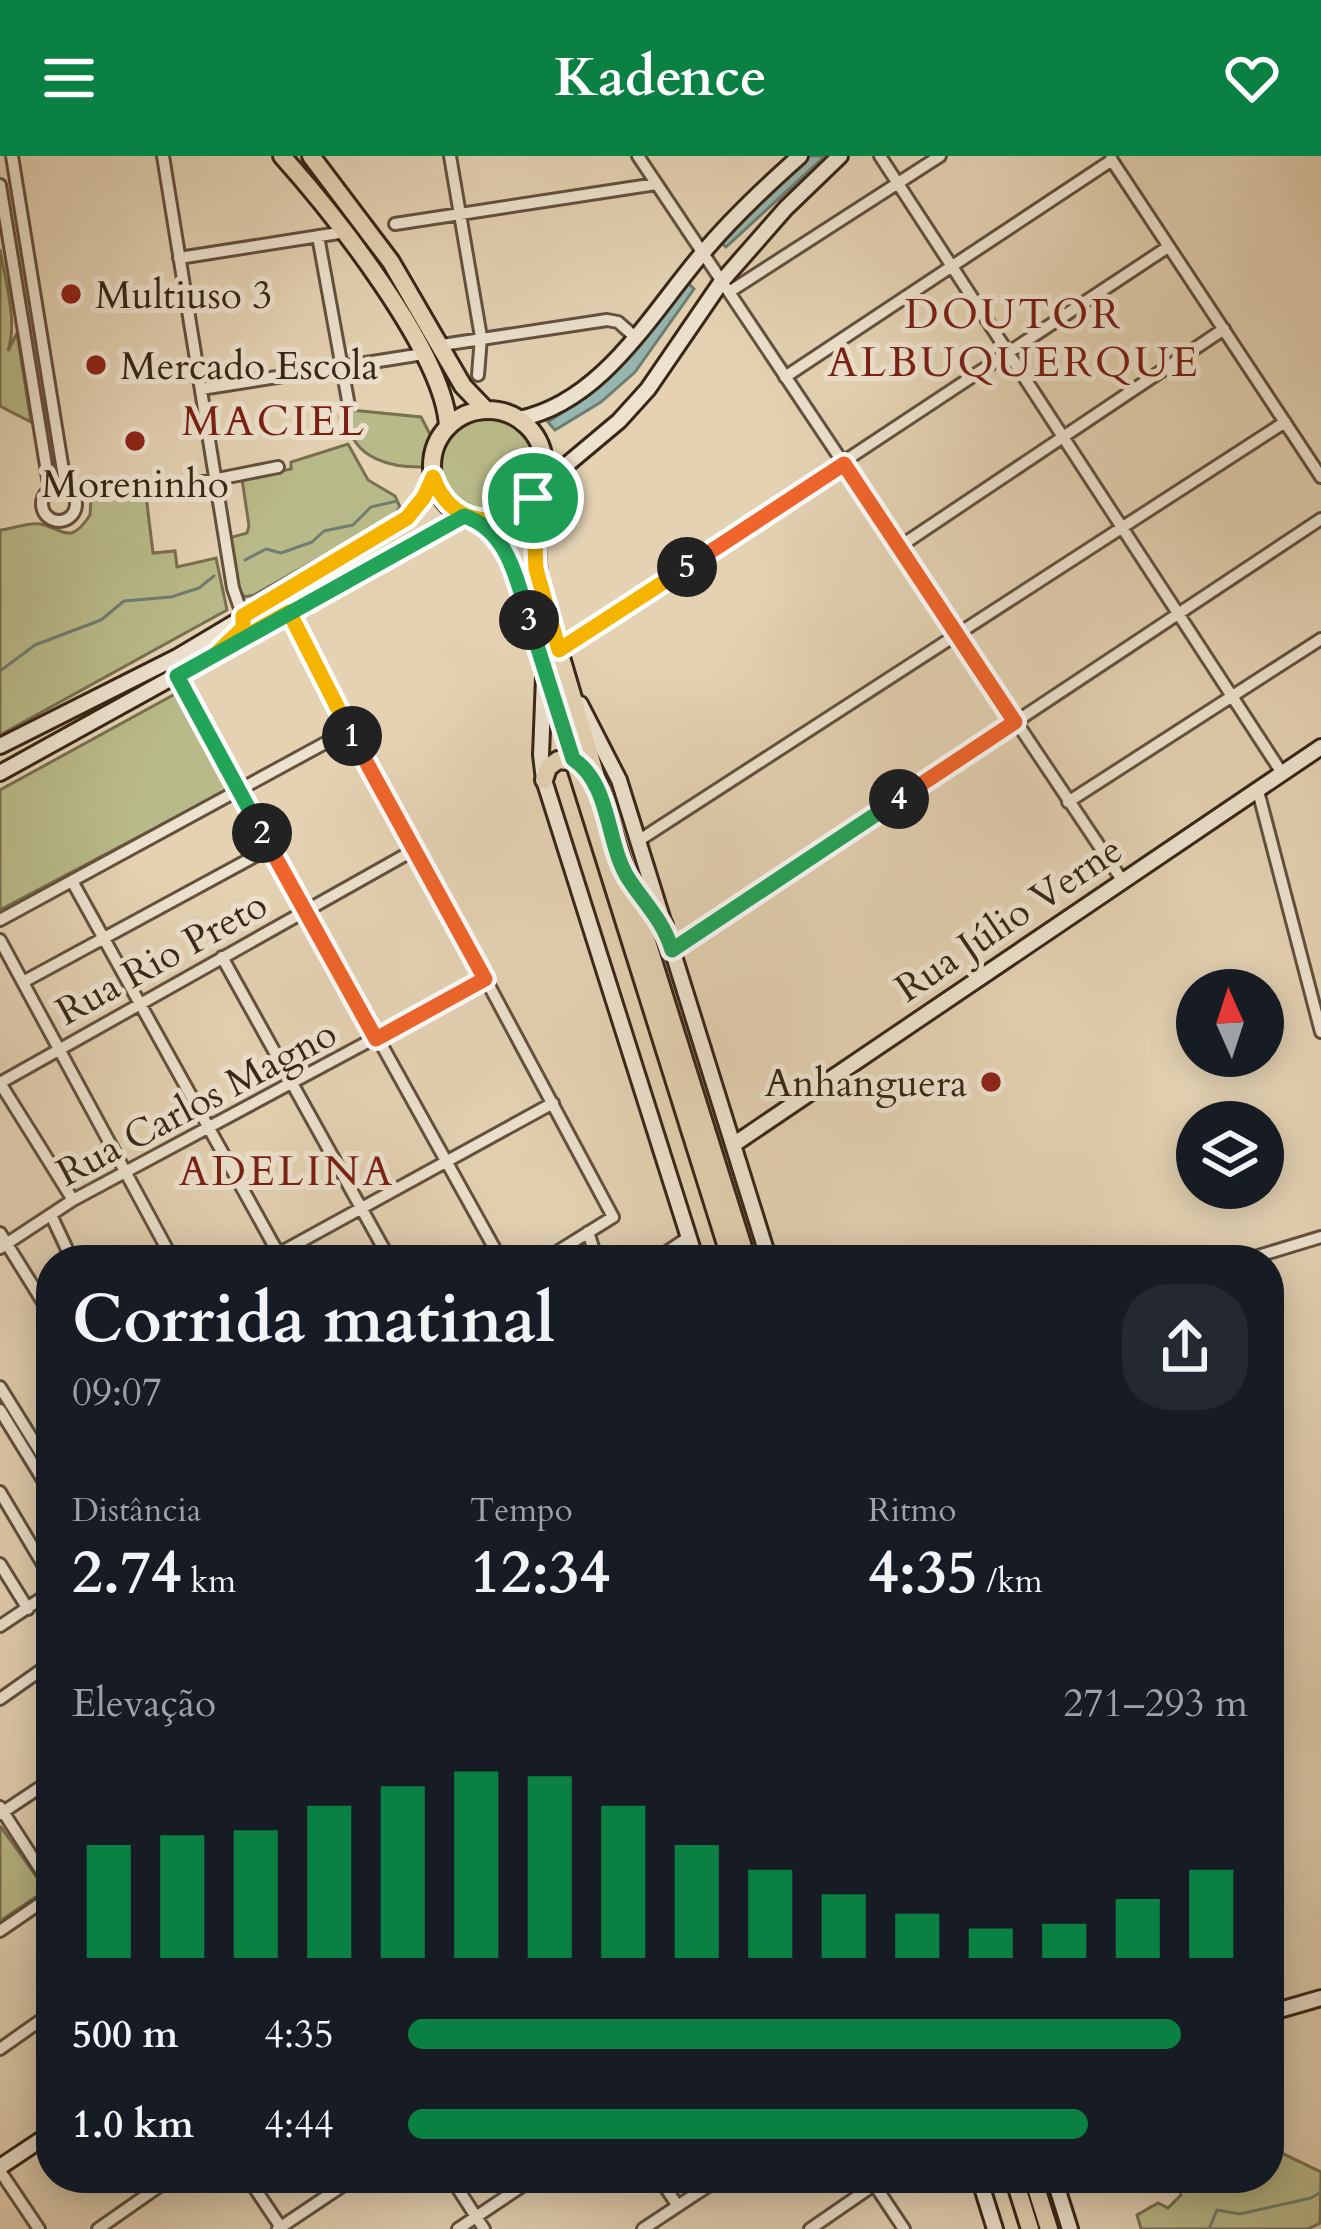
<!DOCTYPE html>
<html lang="pt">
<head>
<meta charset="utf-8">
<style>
  :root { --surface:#171b24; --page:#242831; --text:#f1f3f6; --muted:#9ea1a6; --accent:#0b8043 }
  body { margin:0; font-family:Cardo,serif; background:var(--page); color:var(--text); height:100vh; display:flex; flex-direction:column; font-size:45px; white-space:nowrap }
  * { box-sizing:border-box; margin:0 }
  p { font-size:39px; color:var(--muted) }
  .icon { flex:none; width:66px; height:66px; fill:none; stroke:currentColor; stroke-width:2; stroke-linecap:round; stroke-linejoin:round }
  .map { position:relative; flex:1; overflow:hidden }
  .panel { position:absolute; left:36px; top:1089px; width:1248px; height:948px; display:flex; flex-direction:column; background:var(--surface); border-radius:48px; box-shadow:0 6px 30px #0003 }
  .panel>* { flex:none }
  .needle { width:78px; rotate:357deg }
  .tools { position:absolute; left:1176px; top:813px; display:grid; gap:24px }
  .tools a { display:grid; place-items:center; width:108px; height:108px; border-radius:50%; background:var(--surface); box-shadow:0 6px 30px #0003; font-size:60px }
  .pin { position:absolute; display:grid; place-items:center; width:102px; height:102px; color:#fff; margin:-51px; border:6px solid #fff; border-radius:50%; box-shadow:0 3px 12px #0007 }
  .km { position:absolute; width:60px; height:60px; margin:-30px; border-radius:50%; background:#222; color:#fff; font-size:33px; line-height:60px; text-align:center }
  .round { display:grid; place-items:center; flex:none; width:126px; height:126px; border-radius:48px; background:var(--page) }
  .overview { display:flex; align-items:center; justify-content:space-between; height:204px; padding:0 36px }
  h1 { font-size:66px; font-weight:600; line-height:90px }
  .stats { display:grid; grid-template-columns:repeat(3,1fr); gap:18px; height:204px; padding:12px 36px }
  .stats div { display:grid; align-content:center }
  .stats b { font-size:60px; font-weight:600 }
  .stats small { font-size:33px; font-weight:400 }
  .stats p { font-size:33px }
  .chart { height:336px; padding:24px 36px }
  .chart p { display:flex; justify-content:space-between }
  .chart svg { width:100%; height:216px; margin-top:12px; stroke:var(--accent); stroke-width:6 }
  ul { padding:0 36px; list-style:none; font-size:39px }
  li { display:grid; grid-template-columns:192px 144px 1fr; align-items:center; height:90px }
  li i { height:30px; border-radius:15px; background:var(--accent) }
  header { display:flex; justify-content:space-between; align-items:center; height:156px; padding:0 36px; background:var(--accent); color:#fff; font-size:54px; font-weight:600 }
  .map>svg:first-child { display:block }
</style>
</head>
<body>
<header><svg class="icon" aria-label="menu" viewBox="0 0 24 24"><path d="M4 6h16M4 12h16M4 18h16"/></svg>Kadence<svg class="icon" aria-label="heart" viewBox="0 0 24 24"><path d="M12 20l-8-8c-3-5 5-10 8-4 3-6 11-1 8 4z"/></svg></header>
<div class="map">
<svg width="1321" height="2073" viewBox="0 0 1321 2073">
  <rect width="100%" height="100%" fill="#e4d2b3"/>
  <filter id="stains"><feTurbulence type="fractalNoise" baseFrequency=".00167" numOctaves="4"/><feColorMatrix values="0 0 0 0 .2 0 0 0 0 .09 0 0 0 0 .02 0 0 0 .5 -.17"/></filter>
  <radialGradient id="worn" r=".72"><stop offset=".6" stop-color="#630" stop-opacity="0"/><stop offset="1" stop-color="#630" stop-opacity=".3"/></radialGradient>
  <path fill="#b9ba89" stroke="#787050" stroke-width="3" d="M0,93C5,126 18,163 8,195L17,177L31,266L0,250Z
    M341,253L421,261L432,282L424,297V311C392,312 354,303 348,267L340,262Z
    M440 309a48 48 0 1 1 96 0a48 48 0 1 1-96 0Z
    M348,288L368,324L395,340L400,351L392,361L254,439L244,441L237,428L229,382L247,377L249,370L242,323L291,313V306Z
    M145,331L153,397L175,395L177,411L216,402L227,454L0,579V374C11,373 29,366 40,368C64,373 70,390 90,359L91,343Z
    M175,538L229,633L0,754V634Z
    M1,1671L46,1734L0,1765V1672Z
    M1269,1991L1321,2016L1320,2067L1308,2073H1141L1137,2059L1158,2047L1168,2052L1181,2039L1178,2030L1163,2025L1151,2032L1147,2022H1269Z"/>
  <path fill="#95b7af" stroke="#707d72" stroke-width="3" d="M802,0H825L726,91L719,85Z
    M687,126L694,133L635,216L601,246L555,274L548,266C610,227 644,184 687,126Z"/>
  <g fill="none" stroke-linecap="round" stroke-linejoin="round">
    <path stroke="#707d72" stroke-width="3" d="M245,404L266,393L281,397L312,386L324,375L353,369L371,351L397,345
      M0,515L35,489L101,464L124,445L171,441L199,432L214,420
      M1209,2073L1217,2054L1240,2058L1311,2042L1321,2036"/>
    <defs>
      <path id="street" d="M12,0L66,333
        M163,0L233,432L243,461
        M450,0L481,181L478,219
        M638,0L1122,724
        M880,0L1282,617
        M1111,3L1321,321
        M0,29L50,334
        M395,68L656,28
        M318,80L349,250
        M179,102L345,76
        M729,136L940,0
        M442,189L607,164L618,166L635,181
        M785,221L1112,4
        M201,233L423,198
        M42 348a17 17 0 1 1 34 0a17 17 0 1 1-34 0Z
        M167,333L278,311
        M899,391L1224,173
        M289,456L613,1061L544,1104
        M559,494L1168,91
        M177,520L501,1104
        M1258,635L1321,876
        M1068,646L1321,483
        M638,685L1285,266
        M72,725L282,1104
        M0,764L349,574
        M0,784L173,1104
        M672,794L1321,363
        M222,801L390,1104
        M23,826L270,692
        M0,927L414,694
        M0,927L73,1044
        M51,1059L72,1104
        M588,1076L597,1104
        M0,1077L51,1159
        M0,1092L73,1044L485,823
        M267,1104L553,947
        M655,1104L689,1081
        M1245,1104L1321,1081
        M0,1231L51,1313
        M0,1254L51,1337
        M0,1336L51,1422
        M0,1408L28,1453
        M0,1470L51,1436
        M0,1543L51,1507
        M0,1651L51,1730
        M0,1658L51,1624
        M0,1775L51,1740
        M0,1893L51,1857
        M0,2015L39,2073
        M248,2022L282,2073
        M451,2022L484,2073
        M659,2022L678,2050
        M870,2022L904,2073
        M98,2073L171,2022
        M278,2073L354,2022
        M458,2073L534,2022
        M643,2073L720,2022
        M810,2073L874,2029"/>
      <path id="secondary" d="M519,263C602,246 650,159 701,99C731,63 765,31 800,0
        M539,332L619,265L648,233L722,125L786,52L840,0
        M544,521L541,599L544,624L696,1104
        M580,548L619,624L769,1104
        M0,590L177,501L397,370L424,341L433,321
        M0,617L464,360
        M733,989L1321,591
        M1269,1857L1321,1842
        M0,2011L51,1977
        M979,2022L995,2073
        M1054,2022L1070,2073"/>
      <path id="primary" d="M282,0C332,56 445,197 448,271
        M311,0L391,106L463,230L486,254
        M432 310a56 56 0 1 1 112 0a56 56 0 1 1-112 0Z
        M533,342L538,423L607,658L747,1104
        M478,365L502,388L519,430L731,1104
        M544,624L548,612L558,604L578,606
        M632,727L664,769
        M1014,2022L1030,2073
        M1033,2022L1049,2073"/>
    </defs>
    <use href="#street" stroke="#63513e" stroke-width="16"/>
    <use href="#secondary" stroke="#382617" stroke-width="20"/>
    <use href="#primary" stroke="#382617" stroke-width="22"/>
    <use href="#street" stroke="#ede2ce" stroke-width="10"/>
    <use href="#secondary" stroke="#ede2ce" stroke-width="14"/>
    <use href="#primary" stroke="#e4d2b3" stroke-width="16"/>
  </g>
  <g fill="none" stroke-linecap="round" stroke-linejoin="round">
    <defs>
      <path id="split-1" d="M352,580L289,456L218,496L243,472V460L407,362L424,341L433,321C449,368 499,378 533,342"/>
      <path id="split-2" d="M262,677L376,883L485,823L352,580"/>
      <path id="split-3" d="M262,677L177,520L464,360C508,374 517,424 529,464"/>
      <path id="split-4" d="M529,464L573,603C611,628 606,687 628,722C644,747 663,764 672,794L899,643"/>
      <path id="split-5" d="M687,411L844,308L1015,566L899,643"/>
      <path id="split-6" d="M533,342L536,413L559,494L687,411"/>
    </defs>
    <use href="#split-1" stroke="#fff" stroke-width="24"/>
    <use href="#split-2" stroke="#fff" stroke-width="24"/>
    <use href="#split-3" stroke="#fff" stroke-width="24"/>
    <use href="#split-4" stroke="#fff" stroke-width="24"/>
    <use href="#split-5" stroke="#fff" stroke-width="24"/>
    <use href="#split-6" stroke="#fff" stroke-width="24"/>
    <use href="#split-1" stroke="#f5b400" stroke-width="15"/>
    <use href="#split-2" stroke="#f0652b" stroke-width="15"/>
    <use href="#split-3" stroke="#22a559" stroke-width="15"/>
    <use href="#split-4" stroke="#22a559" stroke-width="15"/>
    <use href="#split-5" stroke="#f0652b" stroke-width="15"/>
    <use href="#split-6" stroke="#f5b400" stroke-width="15"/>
  </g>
  <g fill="#8f2418" stroke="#ede2ce" stroke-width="4.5">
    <circle cx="71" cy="138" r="12"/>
    <circle cx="96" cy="209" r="12"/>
    <circle cx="135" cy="285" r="12"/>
    <circle cx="991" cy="926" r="12"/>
  </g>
  <g text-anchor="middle" stroke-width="10" stroke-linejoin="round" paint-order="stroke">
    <g font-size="39" fill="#382617" stroke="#ede2ce" text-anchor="start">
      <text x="95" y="152">Multiuso 3</text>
      <text x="120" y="223">Mercado Escola</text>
      <text x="135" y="341" text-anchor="middle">Moreninho</text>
      <text x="967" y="940" text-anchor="end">Anhanguera</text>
    </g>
    <g font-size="39" fill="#382617" stroke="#ede2ce">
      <text transform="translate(1008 762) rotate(-34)" y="14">Rua Júlio Verne</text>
      <text transform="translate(161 801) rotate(-29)" y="14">Rua Rio Preto</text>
      <text transform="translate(196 946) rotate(-28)" y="14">Rua Carlos Magno</text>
    </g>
    <g font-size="42" letter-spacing="3" fill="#7a1f14" stroke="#ede2ce">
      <text x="1014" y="172">DOUTOR<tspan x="1014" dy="48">ALBUQUERQUE</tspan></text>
      <text x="274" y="279">MACIEL</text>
      <text x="287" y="1029">ADELINA</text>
    </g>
  </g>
  <rect width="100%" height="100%" filter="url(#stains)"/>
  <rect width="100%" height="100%" fill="url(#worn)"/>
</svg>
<div class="tools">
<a><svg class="needle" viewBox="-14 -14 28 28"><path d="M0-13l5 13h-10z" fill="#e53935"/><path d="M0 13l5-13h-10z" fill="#9ea1a6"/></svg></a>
<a><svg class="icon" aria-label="layers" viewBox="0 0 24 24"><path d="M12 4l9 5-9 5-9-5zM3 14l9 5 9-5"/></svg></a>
</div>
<div class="pin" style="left:533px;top:342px;background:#1e9e55"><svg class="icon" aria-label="arrive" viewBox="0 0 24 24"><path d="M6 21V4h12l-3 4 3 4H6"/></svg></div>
<b class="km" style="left:352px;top:580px">1</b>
<b class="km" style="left:262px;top:677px">2</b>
<b class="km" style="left:529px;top:464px">3</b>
<b class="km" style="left:899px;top:643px">4</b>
<b class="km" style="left:687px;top:411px">5</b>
<section class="panel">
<div class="overview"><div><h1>Corrida matinal</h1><p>09:07</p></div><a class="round"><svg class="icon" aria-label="share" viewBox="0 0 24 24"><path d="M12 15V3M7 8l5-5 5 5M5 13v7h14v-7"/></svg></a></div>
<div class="stats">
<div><p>Distância</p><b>2.74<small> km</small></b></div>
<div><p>Tempo</p><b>12:34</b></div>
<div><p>Ritmo</p><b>4:35<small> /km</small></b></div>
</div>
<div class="chart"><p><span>Elevação</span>271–293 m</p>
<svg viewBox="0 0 160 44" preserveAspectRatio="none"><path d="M5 44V21M15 44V19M25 44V18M35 44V13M45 44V9M55 44V6M65 44V7M75 44V13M85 44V21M95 44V26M105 44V31M115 44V35M125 44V38M135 44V37M145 44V32M155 44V26"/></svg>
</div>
<ul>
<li><b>500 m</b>4:35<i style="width:92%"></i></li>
<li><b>1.0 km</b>4:44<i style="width:81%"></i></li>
</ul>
</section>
</div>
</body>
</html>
